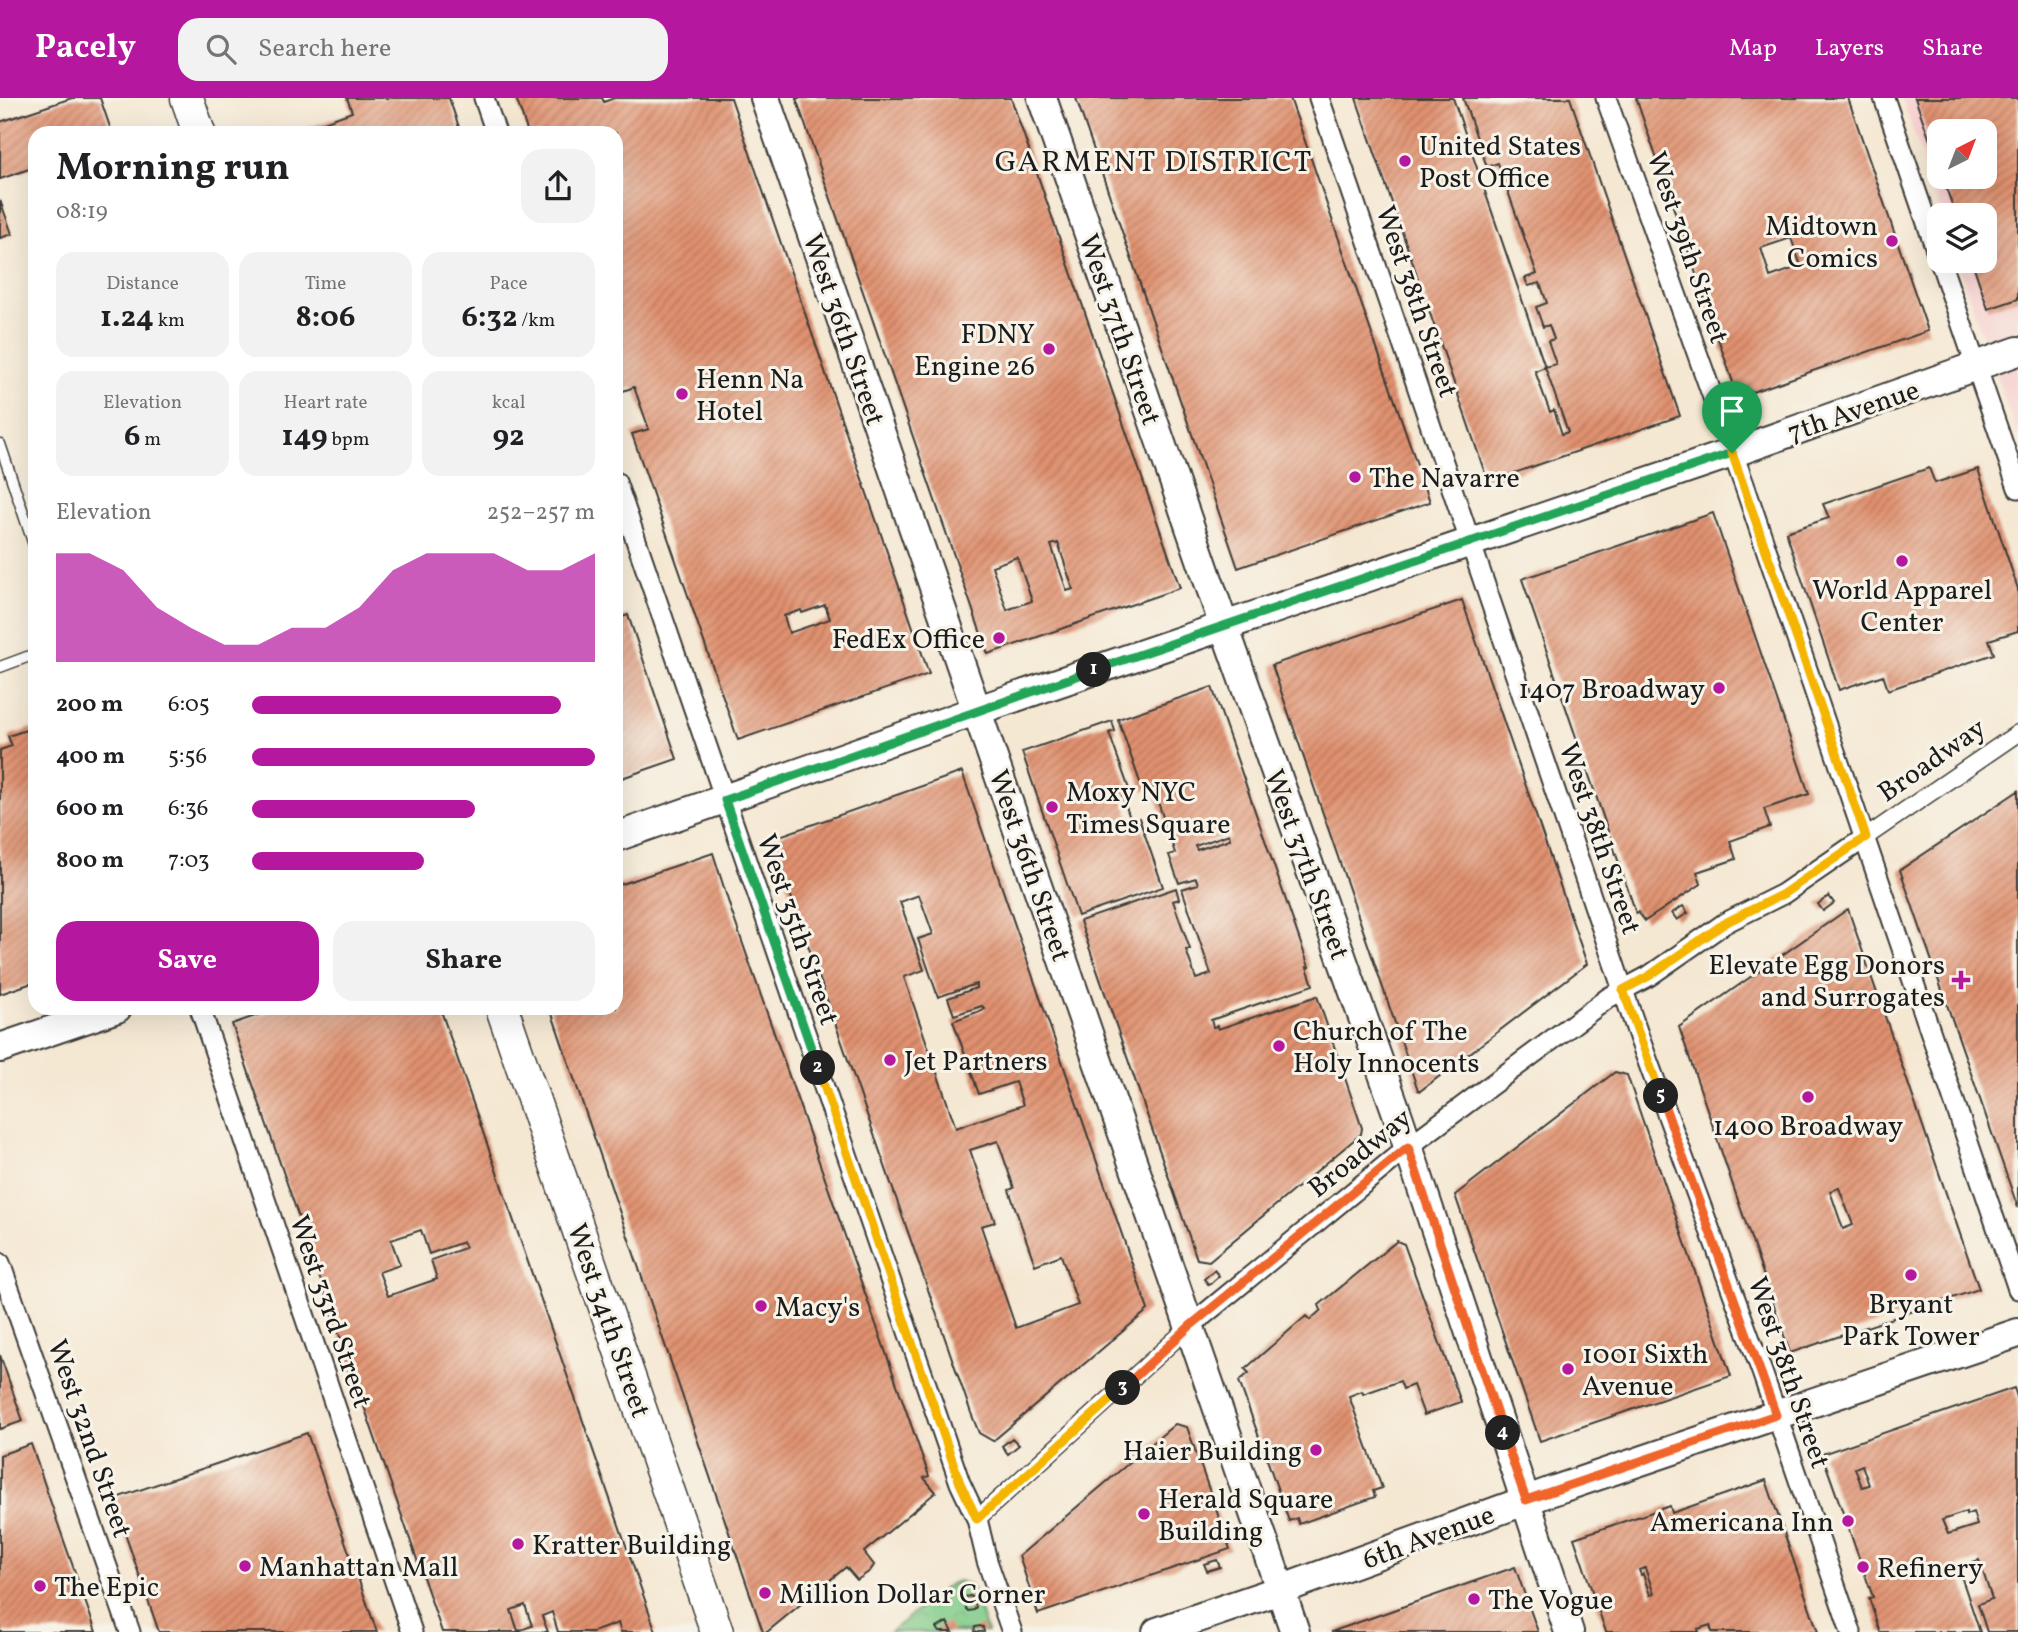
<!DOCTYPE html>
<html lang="en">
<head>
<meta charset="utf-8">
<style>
  :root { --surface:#fff; --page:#f2f2f2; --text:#202124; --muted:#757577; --accent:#b5179e }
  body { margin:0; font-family:Vollkorn,serif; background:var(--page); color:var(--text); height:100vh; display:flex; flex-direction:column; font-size:26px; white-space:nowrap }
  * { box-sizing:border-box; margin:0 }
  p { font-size:23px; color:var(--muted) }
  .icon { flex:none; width:38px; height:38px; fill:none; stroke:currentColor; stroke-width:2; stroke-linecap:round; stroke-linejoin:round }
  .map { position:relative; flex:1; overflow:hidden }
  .panel { position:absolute; left:28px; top:28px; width:595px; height:889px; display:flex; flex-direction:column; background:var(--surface); border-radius:21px; box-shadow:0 7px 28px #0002 }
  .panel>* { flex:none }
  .needle { width:46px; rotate:42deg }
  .tools { position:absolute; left:1927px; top:21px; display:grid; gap:14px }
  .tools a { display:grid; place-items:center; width:70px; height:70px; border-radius:14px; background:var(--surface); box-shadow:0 7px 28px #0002; font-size:35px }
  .pin { position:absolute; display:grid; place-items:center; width:60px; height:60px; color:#fff; margin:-72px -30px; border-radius:50% 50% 50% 0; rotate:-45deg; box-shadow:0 0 7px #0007 }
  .pin .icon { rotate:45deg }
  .km { position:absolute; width:35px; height:35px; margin:-18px; border-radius:50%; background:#222; color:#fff; font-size:19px; line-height:35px; text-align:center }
  .round { display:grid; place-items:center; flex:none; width:74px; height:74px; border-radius:21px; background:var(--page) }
  .headline { display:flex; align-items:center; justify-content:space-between; height:119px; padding:0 28px }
  h1 { font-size:38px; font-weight:700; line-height:52px }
  .stats { display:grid; grid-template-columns:repeat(3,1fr); gap:10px; height:119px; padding:7px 28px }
  .stats div { display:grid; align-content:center; border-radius:18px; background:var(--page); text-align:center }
  .stats b { font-size:30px; font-weight:700 }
  .stats small { font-size:19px; font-weight:400 }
  .stats p { font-size:19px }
  .chart { height:196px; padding:14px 28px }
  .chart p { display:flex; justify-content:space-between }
  .chart svg { width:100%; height:126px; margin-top:7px; fill:var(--accent); opacity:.7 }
  .primary-button { display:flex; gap:14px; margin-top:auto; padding:14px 28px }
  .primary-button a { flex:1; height:80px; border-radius:21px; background:var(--accent); color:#fff; font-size:28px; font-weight:700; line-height:80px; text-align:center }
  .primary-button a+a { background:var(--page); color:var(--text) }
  ul { padding:0 28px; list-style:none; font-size:23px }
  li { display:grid; grid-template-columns:112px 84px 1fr; align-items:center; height:52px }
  li i { height:18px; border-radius:9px; background:var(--accent) }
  header { display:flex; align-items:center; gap:42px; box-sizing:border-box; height:98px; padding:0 35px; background:var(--accent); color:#fff }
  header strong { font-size:33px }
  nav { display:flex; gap:38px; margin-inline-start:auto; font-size:24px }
  .search { width:490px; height:63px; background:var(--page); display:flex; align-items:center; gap:18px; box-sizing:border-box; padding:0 24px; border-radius:21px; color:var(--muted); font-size:26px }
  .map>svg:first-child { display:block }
</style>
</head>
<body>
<header>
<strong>Pacely</strong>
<div class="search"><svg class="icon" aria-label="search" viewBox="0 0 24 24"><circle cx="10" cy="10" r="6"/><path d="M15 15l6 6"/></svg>Search here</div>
<nav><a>Map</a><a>Layers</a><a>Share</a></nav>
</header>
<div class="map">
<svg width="2018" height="1534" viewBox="0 0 2018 1534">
  <defs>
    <pattern id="park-crowns" width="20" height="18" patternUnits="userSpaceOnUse" patternTransform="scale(1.75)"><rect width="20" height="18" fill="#81cc8a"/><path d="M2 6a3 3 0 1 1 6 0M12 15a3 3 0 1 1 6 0" fill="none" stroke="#6faf76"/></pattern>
    <pattern id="building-hatch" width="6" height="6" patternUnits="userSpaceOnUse" patternTransform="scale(1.75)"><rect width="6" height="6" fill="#e09170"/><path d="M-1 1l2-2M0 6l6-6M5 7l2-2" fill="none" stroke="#b5765b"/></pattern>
  </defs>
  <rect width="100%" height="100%" fill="#f7f3e8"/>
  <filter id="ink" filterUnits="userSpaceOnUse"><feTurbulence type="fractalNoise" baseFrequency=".0143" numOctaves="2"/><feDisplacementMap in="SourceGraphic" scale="14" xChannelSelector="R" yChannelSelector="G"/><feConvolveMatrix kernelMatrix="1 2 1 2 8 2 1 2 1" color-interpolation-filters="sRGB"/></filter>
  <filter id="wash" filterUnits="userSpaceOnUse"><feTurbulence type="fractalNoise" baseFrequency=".00686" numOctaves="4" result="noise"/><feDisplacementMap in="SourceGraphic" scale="28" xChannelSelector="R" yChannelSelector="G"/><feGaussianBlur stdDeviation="1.57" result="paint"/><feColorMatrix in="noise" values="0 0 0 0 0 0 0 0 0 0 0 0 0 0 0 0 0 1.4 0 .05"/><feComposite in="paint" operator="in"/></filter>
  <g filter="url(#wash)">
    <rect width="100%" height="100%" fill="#f5e8d3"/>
    <path fill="#f7d0d0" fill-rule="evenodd" d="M1902,0H2018V340L1957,163H1984V117H1942ZM1939,33H1984V79H1939Z"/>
    <path fill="url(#park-crowns)" stroke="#4e7453" stroke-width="2" d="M958,1483L969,1487L973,1492L987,1534H890L950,1486Z"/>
    <g id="blocks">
      <path fill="url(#building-hatch)" fill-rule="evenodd" d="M72,0H100L112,35H35V69L0,81V24Z
        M347,0H449L461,35H293L352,14Z
        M516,0H602L604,4L614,0H731L929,576L738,642L632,336L649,331L634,289L618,295L616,289V35H528ZM825,507L830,521L789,535L784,518L801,512L802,515Z
        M796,0H1011L1180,490L988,556ZM1058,445L1073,491L1067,493L1051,447ZM1017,459L1032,503L1007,512L992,468Z
        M1076,0H1290L1430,404L1238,470Z
        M1356,0H1453L1545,269L1535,273L1550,314L1554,312L1562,336L1568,334L1545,269L1556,266L1548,243L1554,241L1549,227L1543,229L1536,209L1547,205L1540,185L1528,188L1525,180L1537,176L1498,65L1487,69L1463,0H1570L1680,318L1488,384Z
        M1636,0H1848L1928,233L1738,299ZM1791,140L1801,168L1770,179L1761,150Z
        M1915,0H2018V201L1988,211L1972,163H1984V117H1956L1942,79H1984V33H1939V68Z
        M0,102L12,136L0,140Z
        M1929,370L1935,385L1978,371L2018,491V533L1989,542L1994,556L1888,592L1883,577L1839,592L1786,434L1829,420L1823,406Z
        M1713,415L1809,696L1764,711L1770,729L1730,743L1736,761L1697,774L1701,786L1645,823L1638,814L1636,815L1522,481Z
        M1462,502L1587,866L1420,993L1418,992L1272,567Z
        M628,517L677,661L616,682V521Z
        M1212,589L1309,869H1307L1313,887L1211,922L1213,929L1217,928L1218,931L1317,898L1362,1030L1361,1036L1209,1163L1197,1161L1080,823L1176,790L1179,801L1173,803L1190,851L1186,852L1196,881L1211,876L1182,791L1198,786L1196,780L1179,785L1169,757L1175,755L1153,689L1143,693L1118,621ZM1229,736L1230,741L1197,752L1195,748Z
        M1112,623L1115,633L1109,635L1130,694L1122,697L1131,723L1139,720L1163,789L1078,818L1022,654Z
        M35,629V884L0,896V652L12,648L8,638Z
        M962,674L1148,1212L993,1343L979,1335L971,1315L771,741ZM919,797L933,836L918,841L938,899L976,886V890L948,900L954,917L982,908L985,911L953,923L979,996L1015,984L1023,1007L956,1030L904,879L924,872L900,804ZM998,1043L1014,1090L1009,1092L1035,1167L1061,1157L1078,1207L1016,1230L981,1128L995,1124L970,1052Z
        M2018,693V1110L1900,772Z
        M713,755L731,812L929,1378L924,1380L936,1394L864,1454L874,1467L870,1473L857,1482L846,1469L767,1534H763L550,910H616V788Z
        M1829,798L1834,805L1823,813L1818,806Z
        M1683,808L1688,815L1677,822L1672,815Z
        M1848,811L1979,1191L1790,1255L1679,929ZM1839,1090L1853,1127L1843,1131L1830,1093Z
        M278,910H440L656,1534H621L618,1525L593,1534H558L552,1514L542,1518L548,1534H442L232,926ZM421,1132L429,1156L463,1144L465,1150L431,1162L437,1181L388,1198L379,1174L400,1167L391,1142ZM525,1507L532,1528L518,1533L511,1512Z
        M1615,974L1627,977L1731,1278L1540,1343L1455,1097Z
        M1397,1143L1404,1146L1461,1304L1424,1317L1413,1287L1403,1291L1400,1283L1363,1296L1362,1293L1349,1298L1382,1390L1373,1393L1375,1399L1299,1426L1297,1420L1289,1423L1239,1283L1249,1275L1245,1271L1306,1218L1310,1222L1321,1212L1319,1207Z
        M1214,1172L1219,1178L1209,1187L1204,1181Z
        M0,1257L23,1323L0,1331Z
        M2014,1290L2018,1302V1534H1987L1978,1506L1992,1501L1979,1462L1958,1469L1980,1534H1880L1869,1500L1873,1499L1822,1356ZM1862,1367L1869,1387L1862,1389L1855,1370ZM1966,1414V1417L1973,1414L1977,1427L1948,1436L1942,1422Z
        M1175,1326L1187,1329L1230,1451L1038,1516L1019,1458Z
        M307,1335L377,1534H159L113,1401Z
        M1012,1340L1019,1347L1008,1356L1002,1348Z
        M31,1346L57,1423L96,1534H0V1357Z
        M1766,1382L1818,1534H1712L1710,1527L1698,1531L1699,1534H1606L1574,1440L1670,1408L1672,1415ZM1645,1470L1654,1496L1650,1497L1643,1476L1641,1477L1639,1472Z
        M1217,1462L1220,1469L1207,1473L1204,1466Z
        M1515,1469L1538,1534H1331Z
        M970,1498L972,1499L976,1509L974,1512L969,1513L967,1512L963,1502L965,1499Z
        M947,1524L953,1534H940L937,1530Z
        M980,1528L983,1529L984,1534H974L975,1529Z"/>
    </g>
  </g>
  <g filter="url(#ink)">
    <use href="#blocks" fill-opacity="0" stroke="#3d3b37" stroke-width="2"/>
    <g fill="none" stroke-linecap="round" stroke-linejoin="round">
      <defs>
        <path id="service" d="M0,346L35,450
          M0,569L35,556"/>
        <path id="pedestrian" d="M1866,739L2018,635
          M977,1421L1190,1228"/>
        <path id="minor" d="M484,0L496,35
          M1319,0L1640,942L1762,1274L1851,1534
          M1606,0L1745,389L2018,1191
          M1884,0L1939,160
          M1940,163L2018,390
          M616,384L960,1385L977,1421L987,1463L1012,1534
          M200,910L412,1534
          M0,1165L130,1534
          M1190,1228L1408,1049L1608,900L1649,878L1725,825L1783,796L1866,739"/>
        <path id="secondary" d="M765,0L1295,1534
          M1042,0L1224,528L1399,1021L1569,1534
          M616,739L978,612L1732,355L2018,253
          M0,950L117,910
          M1157,1534L1280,1492L1552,1393L2018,1235"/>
        <path id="primary" d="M187,0L199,35
          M502,910L717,1534"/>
      </defs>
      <use href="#service" stroke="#3d3b37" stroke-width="13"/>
      <use href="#pedestrian" stroke="#3d3b37" stroke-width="19"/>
      <use href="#minor" stroke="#3d3b37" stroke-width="23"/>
      <use href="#secondary" stroke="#3d3b37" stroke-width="32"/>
      <use href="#primary" stroke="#3d3b37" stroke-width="35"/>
      <use href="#service" stroke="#fff" stroke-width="10"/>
      <use href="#pedestrian" stroke="#fff" stroke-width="16"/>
      <use href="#minor" stroke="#fff" stroke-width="19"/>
      <use href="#secondary" stroke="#fff" stroke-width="28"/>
      <use href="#primary" stroke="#fff" stroke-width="32"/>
    </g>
  </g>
  <g fill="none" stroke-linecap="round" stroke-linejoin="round" filter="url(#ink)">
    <defs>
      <path id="split-1" d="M1094,572L1732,355"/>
      <path id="split-2" d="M818,970L725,702L1094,572"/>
      <path id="split-3" d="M818,970L960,1385L977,1421L1123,1290"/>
      <path id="split-4" d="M1123,1290L1190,1228L1408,1049L1503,1335"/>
      <path id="split-5" d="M1503,1335L1526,1402L1776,1317L1661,998"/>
      <path id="split-6" d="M1661,998L1623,892L1649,878L1725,825L1783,796L1866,739L1732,355"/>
    </defs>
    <use href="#split-1" stroke="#fff" stroke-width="14"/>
    <use href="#split-2" stroke="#fff" stroke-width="14"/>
    <use href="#split-3" stroke="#fff" stroke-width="14"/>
    <use href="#split-4" stroke="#fff" stroke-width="14"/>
    <use href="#split-5" stroke="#fff" stroke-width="14"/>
    <use href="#split-6" stroke="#fff" stroke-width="14"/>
    <use href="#split-1" stroke="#22a559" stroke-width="9"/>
    <use href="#split-2" stroke="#22a559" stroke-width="9"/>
    <use href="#split-3" stroke="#f5b400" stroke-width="9"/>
    <use href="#split-4" stroke="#f0652b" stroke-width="9"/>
    <use href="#split-5" stroke="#f0652b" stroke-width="9"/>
    <use href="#split-6" stroke="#f5b400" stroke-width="9"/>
  </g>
  <g fill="#b5179e" stroke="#f7f3e8" stroke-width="2.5">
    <circle cx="1405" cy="63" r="7"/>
    <circle cx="1892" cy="143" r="7"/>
    <circle cx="1049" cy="251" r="7"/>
    <circle cx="682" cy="296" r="7"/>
    <circle cx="1355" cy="379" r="7"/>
    <circle cx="1902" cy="463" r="7"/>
    <circle cx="999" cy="540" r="7"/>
    <circle cx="1719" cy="590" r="7"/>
    <circle cx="1052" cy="709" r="7"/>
    <path d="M1957.5 871.5h7v7h7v7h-7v7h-7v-7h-7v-7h7z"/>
    <circle cx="1279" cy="948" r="7"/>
    <circle cx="890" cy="962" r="7"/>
    <circle cx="1808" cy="999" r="7"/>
    <circle cx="1911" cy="1177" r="7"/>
    <circle cx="761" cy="1208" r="7"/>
    <circle cx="1568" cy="1271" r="7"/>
    <circle cx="1316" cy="1352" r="7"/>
    <circle cx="1144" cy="1416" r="7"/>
    <circle cx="1848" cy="1423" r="7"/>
    <circle cx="518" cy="1446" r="7"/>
    <circle cx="245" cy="1468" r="7"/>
    <circle cx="1863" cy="1469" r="7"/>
    <circle cx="40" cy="1488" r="7"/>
    <circle cx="765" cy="1495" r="7"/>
    <circle cx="1474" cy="1501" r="7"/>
  </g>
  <g text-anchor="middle" stroke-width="6" stroke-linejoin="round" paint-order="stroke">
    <g font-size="28" fill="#1c1c1c" stroke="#f7f3e8" text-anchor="start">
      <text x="1419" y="57">United States<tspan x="1419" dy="32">Post Office</tspan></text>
      <text x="1878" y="137" text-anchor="end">Midtown<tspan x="1878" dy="32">Comics</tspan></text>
      <text x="1035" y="245" text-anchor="end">FDNY<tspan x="1035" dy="32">Engine 26</tspan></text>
      <text x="696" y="290">Henn Na<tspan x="696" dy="32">Hotel</tspan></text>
      <text x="1369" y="389">The Navarre</text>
      <text x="1902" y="501" text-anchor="middle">World Apparel<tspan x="1902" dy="32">Center</tspan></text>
      <text x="985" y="550" text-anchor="end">FedEx Office</text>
      <text x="1705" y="600" text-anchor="end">1407 Broadway</text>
      <text x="1066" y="703">Moxy NYC<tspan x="1066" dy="32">Times Square</tspan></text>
      <text x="1945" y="876" text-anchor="end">Elevate Egg Donors<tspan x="1945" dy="32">and Surrogates</tspan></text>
      <text x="1293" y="942">Church of The<tspan x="1293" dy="32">Holy Innocents</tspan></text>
      <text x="904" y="972">Jet Partners</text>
      <text x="1808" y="1037" text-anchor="middle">1400 Broadway</text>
      <text x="1911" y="1215" text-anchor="middle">Bryant<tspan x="1911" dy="32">Park Tower</tspan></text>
      <text x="775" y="1218">Macy's</text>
      <text x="1582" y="1265">1001 Sixth<tspan x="1582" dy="32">Avenue</tspan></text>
      <text x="1302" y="1362" text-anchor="end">Haier Building</text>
      <text x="1158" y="1410">Herald Square<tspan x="1158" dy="32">Building</tspan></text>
      <text x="1834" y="1433" text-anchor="end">Americana Inn</text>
      <text x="532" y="1456">Kratter Building</text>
      <text x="259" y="1478">Manhattan Mall</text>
      <text x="1877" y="1479">Refinery</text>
      <text x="54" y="1498">The Epic</text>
      <text x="779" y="1505">Million Dollar Corner</text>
      <text x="1488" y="1511">The Vogue</text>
    </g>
    <g font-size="28" fill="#1c1c1c" stroke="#f7f3e8">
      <text transform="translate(1689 149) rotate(71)" y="10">West 39th Street</text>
      <text transform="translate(1418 203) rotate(71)" y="10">West 38th Street</text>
      <text transform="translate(845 231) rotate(71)" y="10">West 36th Street</text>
      <text transform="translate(1121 231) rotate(71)" y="10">West 37th Street</text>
      <text transform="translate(1853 312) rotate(-19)" y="10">7th Avenue</text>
      <text transform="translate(1931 661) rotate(-35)" y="10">Broadway</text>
      <text transform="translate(1601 740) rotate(71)" y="10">West 38th Street</text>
      <text transform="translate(1308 766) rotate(70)" y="10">West 37th Street</text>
      <text transform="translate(1031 767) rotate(71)" y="10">West 36th Street</text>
      <text transform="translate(799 831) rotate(71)" y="10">West 35th Street</text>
      <text transform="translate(1359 1054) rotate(-39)" y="10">Broadway</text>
      <text transform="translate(332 1213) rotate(71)" y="10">West 33rd Street</text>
      <text transform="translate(610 1222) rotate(71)" y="10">West 34th Street</text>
      <text transform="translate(1790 1274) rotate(71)" y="10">West 38th Street</text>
      <text transform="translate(91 1340) rotate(71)" y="10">West 32nd Street</text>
      <text transform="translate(1428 1438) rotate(-20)" y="10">6th Avenue</text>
    </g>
    <g font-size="30" letter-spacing="2" fill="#1c1c1c" stroke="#f7f3e8">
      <text x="1154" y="73">GARMENT DISTRICT</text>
    </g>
  </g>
</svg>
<div class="tools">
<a><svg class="needle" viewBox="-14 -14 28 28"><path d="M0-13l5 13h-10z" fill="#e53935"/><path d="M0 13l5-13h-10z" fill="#757577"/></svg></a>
<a><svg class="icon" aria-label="layers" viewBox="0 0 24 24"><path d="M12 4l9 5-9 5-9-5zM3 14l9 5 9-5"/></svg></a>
</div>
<div class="pin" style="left:1732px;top:355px;background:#1e9e55"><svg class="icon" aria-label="arrive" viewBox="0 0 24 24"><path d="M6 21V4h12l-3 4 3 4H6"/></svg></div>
<b class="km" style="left:1094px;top:572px">1</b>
<b class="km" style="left:818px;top:970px">2</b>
<b class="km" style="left:1123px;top:1290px">3</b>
<b class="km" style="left:1503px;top:1335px">4</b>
<b class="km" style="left:1661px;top:998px">5</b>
<section class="panel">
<div class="headline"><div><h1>Morning run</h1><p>08:19</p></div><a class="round"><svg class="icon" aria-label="share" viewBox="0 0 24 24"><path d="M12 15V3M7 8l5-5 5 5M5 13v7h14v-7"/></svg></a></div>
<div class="stats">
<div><p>Distance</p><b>1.24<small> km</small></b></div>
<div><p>Time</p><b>8:06</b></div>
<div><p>Pace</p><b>6:32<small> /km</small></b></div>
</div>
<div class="stats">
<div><p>Elevation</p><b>6<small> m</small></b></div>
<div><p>Heart rate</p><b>149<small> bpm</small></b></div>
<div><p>kcal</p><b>92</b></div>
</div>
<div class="chart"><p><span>Elevation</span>252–257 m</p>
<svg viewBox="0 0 160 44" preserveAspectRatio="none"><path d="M0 44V6L10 6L20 12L30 25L40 32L50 38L60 38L70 32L80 32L90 25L100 12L110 6L120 6L130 6L140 12L150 12L160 6V44z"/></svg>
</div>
<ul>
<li><b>200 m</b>6:05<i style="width:90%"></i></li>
<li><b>400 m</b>5:56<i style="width:100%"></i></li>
<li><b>600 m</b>6:36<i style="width:65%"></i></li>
<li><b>800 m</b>7:03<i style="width:50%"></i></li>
</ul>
<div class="primary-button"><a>Save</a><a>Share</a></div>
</section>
</div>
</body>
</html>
